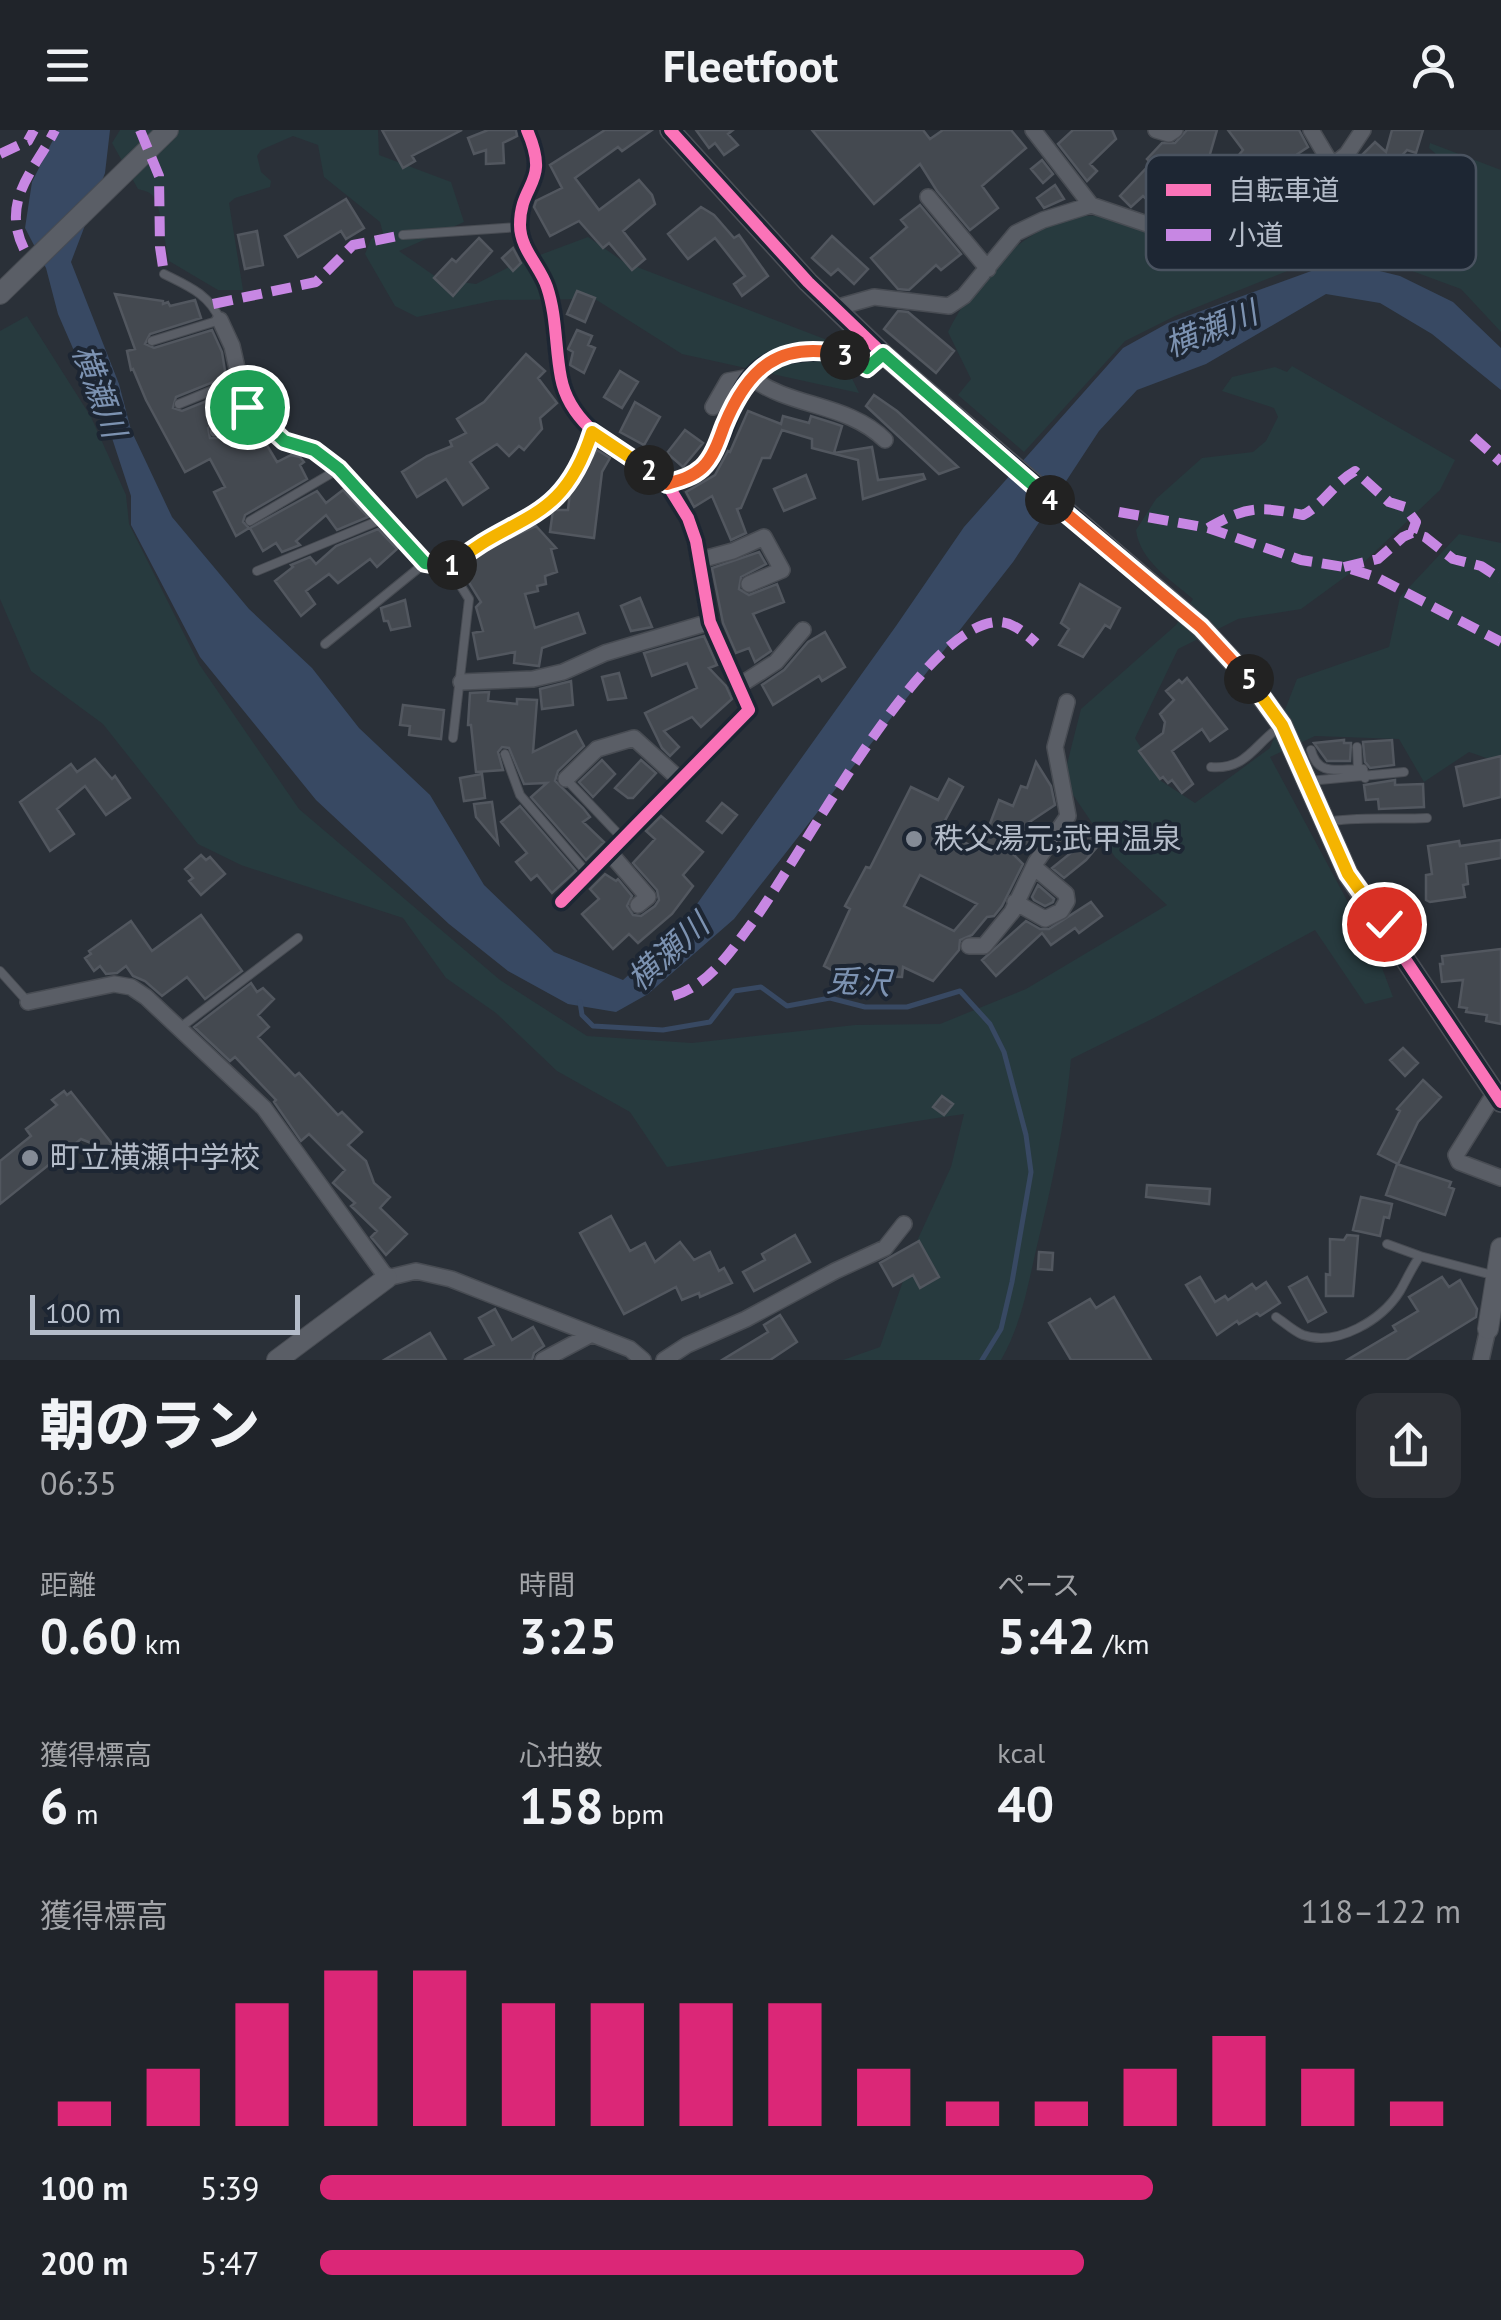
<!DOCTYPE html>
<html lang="ja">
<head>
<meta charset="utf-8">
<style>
  :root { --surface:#20242a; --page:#2d3036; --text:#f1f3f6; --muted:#a2a4a8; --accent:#db2777 }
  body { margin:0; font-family:"PT Sans","Noto Sans JP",sans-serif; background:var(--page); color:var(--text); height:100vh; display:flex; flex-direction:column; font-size:38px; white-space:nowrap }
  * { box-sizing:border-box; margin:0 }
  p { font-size:32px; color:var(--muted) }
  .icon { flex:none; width:55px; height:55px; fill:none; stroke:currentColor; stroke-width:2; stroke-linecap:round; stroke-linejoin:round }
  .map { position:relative; height:1230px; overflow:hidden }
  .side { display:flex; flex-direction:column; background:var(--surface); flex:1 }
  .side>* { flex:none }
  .scale { position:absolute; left:30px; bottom:25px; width:270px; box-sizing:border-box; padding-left:10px; border:5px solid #b4bcc9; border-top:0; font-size:28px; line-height:35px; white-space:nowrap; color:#b4bcc9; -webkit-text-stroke:8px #1d2633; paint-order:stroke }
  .pin { position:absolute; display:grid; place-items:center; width:85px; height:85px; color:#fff; margin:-42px; border:5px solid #fff; border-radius:50%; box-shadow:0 2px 10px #0007 }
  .km { position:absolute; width:50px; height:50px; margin:-25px; border-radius:50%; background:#222; color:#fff; font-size:28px; line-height:50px; text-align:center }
  .round { display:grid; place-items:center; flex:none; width:105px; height:105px; border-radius:20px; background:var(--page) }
  .overview { display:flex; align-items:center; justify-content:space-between; height:170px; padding:0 40px }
  h1 { font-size:55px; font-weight:800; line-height:75px }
  .metrics { display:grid; grid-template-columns:repeat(3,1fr); gap:15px; height:170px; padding:10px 40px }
  .metrics div { display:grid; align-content:center }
  .metrics b { font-size:50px; font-weight:800 }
  .metrics small { font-size:28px; font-weight:400 }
  .metrics p { font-size:28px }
  .chart { height:280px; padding:20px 40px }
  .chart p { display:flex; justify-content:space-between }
  .chart svg { width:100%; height:180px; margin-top:10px; stroke:var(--accent); stroke-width:6 }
  ul { padding:0 40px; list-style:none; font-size:32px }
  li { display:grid; grid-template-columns:160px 120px 1fr; align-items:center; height:75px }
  li i { height:25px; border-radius:12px; background:var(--accent) }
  header { display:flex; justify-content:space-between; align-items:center; height:130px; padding:0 40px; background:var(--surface); font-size:45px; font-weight:800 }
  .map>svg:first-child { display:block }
</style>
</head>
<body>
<header><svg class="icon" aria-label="menu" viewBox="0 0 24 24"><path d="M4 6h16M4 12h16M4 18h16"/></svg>Fleetfoot<svg class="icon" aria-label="person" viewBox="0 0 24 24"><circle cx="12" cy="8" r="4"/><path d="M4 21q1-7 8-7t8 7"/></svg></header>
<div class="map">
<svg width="1501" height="1230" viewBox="0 0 1501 1230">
  <rect width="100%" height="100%" fill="#2a3038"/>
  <path fill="#273a3e" d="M120,0H378L379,25L451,52L464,92L399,121L439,149L476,154L513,135L588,107L624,132L835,213L859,263L682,224L595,169L496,170L417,187L395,176L365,124L371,109L383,103L380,92L324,47L318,15L293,6L261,20L257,26L261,42L271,51L270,57L235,68L229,73L243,160H218L169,131C166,118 160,73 153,66C148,61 145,61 138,59L112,13Z
    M1430,13L1501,40V202L1461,159L1347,117L1175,186L1125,211L1024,322L958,265L971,249L948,202C973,149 1041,75 1106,87C1130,92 1172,113 1194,113C1235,112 1310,61 1346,41L1377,52L1416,32L1429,35L1436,24L1429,18Z
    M27,186L91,287L126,365L129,394L199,534L299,679L500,850L587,906L692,913L855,895L940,894L1026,859L1167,775L1115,727L1063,650L1081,579L1176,495L1193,469C1171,450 1140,431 1136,400L1156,369L1202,328L1253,322L1266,311L1278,287L1274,278L1222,261L1232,247L1275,237L1287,242L1292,236L1455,330L1440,360L1360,436L1301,479L1238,489L1178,519L1135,608L1161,651L1195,673L1270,618L1297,549L1389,517L1400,467L1459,404L1501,413V633L1469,622L1424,652L1399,609L1315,606L1270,627L1379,830L1393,867L1365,874L1315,800L1154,888L1071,929C1065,995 1052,1055 1036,1120C1027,1160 1021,1195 1001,1230H843L880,1217L917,1111L951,1037L964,984C864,998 767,1021 667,1037L630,982L557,941L496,883L446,848L403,788L241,735L198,714L103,594L31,541L0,469V201Z"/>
  <path fill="#384963" d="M58,0H110L105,43L71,132L119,254L131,300L172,387L249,479L312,538L359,598L430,665L484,755L554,822L623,850L679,799L896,496L964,397L1123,218L1168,193L1339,131L1400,146L1453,172L1501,218V260L1432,204L1380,173L1326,164L1206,234L1137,260L1099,301L1013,432L734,789L648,864L616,882L568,874L508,841L449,794L316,670L200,527L131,395V366L112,308L58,184L46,138L25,98L32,52Z"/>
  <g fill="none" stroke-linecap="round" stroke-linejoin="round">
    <path stroke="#384963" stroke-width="5" d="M580,872L582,885L593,896L663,900L710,892L734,861L761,857L787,876L830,868L865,877H907L960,861L990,894L1004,922L1026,1005L1031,1042L1012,1152L1001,1199L982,1230"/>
  </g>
  <path fill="#444950" stroke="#52575f" stroke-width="2.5" fill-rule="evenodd" d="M382,0H462L412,26L415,31L403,38Z
    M488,0H516L517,6L503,13L504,33L486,34V20L474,24L468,8Z
    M605,0H652L622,21L618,17L575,48L599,80L639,50L652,65L655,74L623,101L645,129L632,140L609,113L603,118L579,91L550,106L534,77L536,71L562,58L550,35Z
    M696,0H733L728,4L738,15L724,25L715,13L709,18Z
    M812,0H923L930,9L943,0H1011L1026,18L982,56L998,78L970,100L937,61L920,34L874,74Z
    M1073,0H1112L1116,9L1090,34L1097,41L1087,51L1058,14Z
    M1187,0H1217L1191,89L1178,78L1177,87L1164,85L1186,58L1181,49L1174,50L1153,75L1143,66L1131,77L1120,66L1151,33L1147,29L1162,13H1175Z
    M1228,0H1299L1308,17L1296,25L1306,41L1286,53L1269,26L1241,59L1245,62L1236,74L1212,57L1243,20Z
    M1392,0H1423L1416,23L1407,20L1379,51L1380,43L1362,25L1375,12L1386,22Z
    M1042,30L1053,44L1043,53L1031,39Z
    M1055,55L1064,69L1044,78L1037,68Z
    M346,69L364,98L346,109L341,101L298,127L285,106Z
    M920,75L961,124L941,140L936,135L909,160L898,159L871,128L907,97L901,90Z
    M701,77L714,85L734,108L739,105L768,146L742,166L734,154L745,146L715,108L688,129L668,104Z
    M257,101L263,135L245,139L238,105Z
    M832,106L868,139L854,154L838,139L831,145L812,128Z
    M479,108L492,121L453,166L434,148L452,129L456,132Z
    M513,118L521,133L513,141L502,128Z
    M577,161L595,168L585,192L567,184Z
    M115,164L163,171V174L168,172L170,176L195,170L201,188L150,204L145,214L154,218L212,200L222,222L226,247L176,267L173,278L182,281L229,262L236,280L208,298L210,308H218L245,292L262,307L277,332L291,325L300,327L304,332L300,335L307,349L245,385L243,392L249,398L236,406L214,362L225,357L210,329L185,342L146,270L133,239L131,240L127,221L135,219Z
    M898,181L908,182L954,221L936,243L884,199Z
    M577,200L592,206L588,215L595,218L584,243L570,235L573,222L568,219Z
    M526,224L545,241L538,248L557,273L540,288L542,299L524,320L519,316L509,326L497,314L474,329L470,332L488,358L463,375L446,349L417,367L402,342L427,326L452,316L450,311L466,303L457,289L484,272Z
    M620,241L638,252L622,278L604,267Z
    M874,265L897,281L958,337L939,344L866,276Z
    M635,272L660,287L644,315L620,302Z
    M748,281L781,294L783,286L809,293L811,286L833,293L842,296L834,323L872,317L878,350L923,344L925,349L863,369L858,330L812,318V309L782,300L770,328H762L741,378L737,379L746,403L731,410L712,366L694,377L686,362L715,345L728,321L730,322Z
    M685,300L703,313L683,337L667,323Z
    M597,320L610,328L602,342L594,408L550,402L553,380H568L570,362Z
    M806,345L815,368L784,381L774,359Z
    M343,360L368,387L337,400L326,385L296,411L300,415L282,422L276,413L263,421L250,398L317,361L326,373Z
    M536,396L556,418L551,419L557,442L545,446L546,454L537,456L538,461L525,464L535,498L578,483L585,503L542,518L539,536L514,533L515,522L478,529L473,503L483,501L476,477L481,472L460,438L498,413Z
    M378,399L397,419L377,437L370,429L338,453L329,444L306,461L315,474L301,486L275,451L293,437L291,435L310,427L316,434L336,416Z
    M759,422L766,434L741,447L739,459L749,465L777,454L784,472L753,484L771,521L755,532L749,518L736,523L723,493L712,438Z
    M1080,454L1120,478L1110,498L1105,495L1083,527L1059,515L1069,499L1061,493Z
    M640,468L652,497L631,501L621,476Z
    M405,470L410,496L391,500L388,491H384L381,478Z
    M825,502L845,537L822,551L819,546L773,575L762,555L784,540L808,512Z
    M704,506L717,535L709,538L726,556L732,569L701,597L692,587L664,601L679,617L670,626L662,618L645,583L697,558L687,533L652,546L644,523Z
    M619,543L626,568L608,570L602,547Z
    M1187,548L1227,599L1210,611L1202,599L1172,621L1193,654L1182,663L1172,650L1168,653L1163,647L1160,649L1139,621L1163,603L1165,592L1160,584L1174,570L1166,561L1179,550L1182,553Z
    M571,551L573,575L542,579L540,559Z
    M489,562L488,571L517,574V569L537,570L533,622L576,601L584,616L558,641L555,651L583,678L590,687L583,692L604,712L586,730L531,667L547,653L524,654L509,618L502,617L498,622L503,640L476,642L471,595H468L470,563Z
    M403,575L444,580L441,609L409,605L410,596L400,595Z
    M1344,610V613H1351L1350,631H1327L1314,613Z
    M1392,610L1394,635L1370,638L1365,632L1363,612Z
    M1501,626V667L1464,676L1456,637Z
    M95,629L112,649L115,646L130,668L106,685L85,656L57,679L74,704L50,721L20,672L71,634L77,642Z
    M602,630L615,644L593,667L579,652Z
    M641,630L656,643L633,668H628L615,658Z
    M1036,632L1051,656L1055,675L1025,695L1034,711L1013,724L1023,734L1002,776L994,786L987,787L972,805L960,810L959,820L933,851L903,837L902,847L841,845L824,836L850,779L845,776L866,737L870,738L911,657L938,670L949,649L963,657L940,700L980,720L999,670L1013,676L1021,656L1027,658ZM920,745L977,774L954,801L904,776Z
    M482,644L485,668L464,671L460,648Z
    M1395,650V655L1423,654L1424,677L1379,679L1378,669L1366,670L1364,655Z
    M492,672L498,713L476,687L474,674Z
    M722,673L737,685L722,703L707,691Z
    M520,676L576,741L552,763L537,745L531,750L516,732L527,723L501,692Z
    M661,686L703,722L683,745L693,756L672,784L638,813L629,804L613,819L582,784L599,769L590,759L605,744L616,751L618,749L632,766L627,776L633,785L641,786L655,776L659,770L657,760L633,733L655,709L646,701Z
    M1109,693L1114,697L1086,730L1064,748L1052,738L1077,718L1072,714L1083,700L1091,707Z
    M1501,710V728L1466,734L1468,754L1463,755L1465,767L1430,772L1426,770V745L1432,744L1428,716L1459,711L1460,716Z
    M201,725L206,730L210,727L225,744L201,765L189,751L193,748L185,739Z
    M1038,755L1054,769L1053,772L1045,776L1034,770L1032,767Z
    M1091,772L1102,786L1079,803L1075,798L1051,815L1042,803L996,846L982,830L1026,791L1040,799H1049Z
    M201,785L242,841L205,869L187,847L162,866L145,851L133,846L126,836L117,843L106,844L100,836L94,841L85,828L91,824L89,821L131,791L152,821Z
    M1501,819V894L1486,891L1487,885L1466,882L1467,878L1459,877L1463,850L1442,852L1440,834H1443L1442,826Z
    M251,853L257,862L263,858L274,869L258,885L269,897L258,907L295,946L299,943L338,985L342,982L362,1002L348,1015L366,1031L374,1053L390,1067L380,1078L407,1104L386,1125L371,1107L377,1101L351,1076L355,1073L333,1053L345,1040L309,1004L301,1011L274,972L276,970L235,927L230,931L194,897Z
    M1403,918L1418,933L1405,946L1390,930Z
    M1423,950L1441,967L1418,992L1398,1034L1378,1024L1400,981L1397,979Z
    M64,961L67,965L71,962L121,1025L81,1009L0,1074V1031L31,1006L26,999L57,975L52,970Z
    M942,966L953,974L944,985L933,977Z
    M1397,1034L1451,1052L1449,1057L1454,1059L1445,1085L1386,1065Z
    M1147,1055L1210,1059L1209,1074L1146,1067Z
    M1361,1067L1392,1074L1389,1088L1384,1087L1380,1106L1353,1100Z
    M611,1086L630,1121L645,1113L655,1132L680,1112L694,1130L710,1122L719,1141L724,1138L732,1153L700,1167L699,1163L682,1170L676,1157L624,1184L580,1103Z
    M795,1105L810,1132L754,1161L743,1142L765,1130L762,1124Z
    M1347,1105L1358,1106L1353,1166H1326V1144L1330,1145V1109L1344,1110Z
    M919,1111L939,1147L920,1158L913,1145L893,1156L880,1133Z
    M1039,1122L1053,1123L1052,1140L1038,1139Z
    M1200,1147L1215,1172L1225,1166L1228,1170L1252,1154L1256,1159L1266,1152L1280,1173L1260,1186L1257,1183L1239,1194L1237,1191L1217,1205L1186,1155Z
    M1307,1147L1326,1182L1308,1192L1289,1157Z
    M1442,1147L1449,1157L1460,1150L1477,1179L1476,1187L1406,1230H1347L1396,1201L1393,1196L1418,1181L1409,1167Z
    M1114,1167L1151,1230H1071L1049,1193L1090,1169L1096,1178Z
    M495,1179L512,1210L533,1197L544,1216L534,1223L532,1230H464L494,1215L479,1188Z
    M780,1185L797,1212L770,1230H722L768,1202L764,1195Z
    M430,1203L446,1230H384Z"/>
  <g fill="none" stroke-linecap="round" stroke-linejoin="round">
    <defs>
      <path id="service" d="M1147,94L1179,56
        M403,105L519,97
        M152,211L220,190C209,164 188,156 164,144
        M179,274L235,251
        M214,302L249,281
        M250,391L337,340
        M257,441L385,388
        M325,514L425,433L449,437
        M453,608L469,469L449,437C513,384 562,396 592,302
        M1357,617L1358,639
        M1311,620C1318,648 1340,638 1363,639L1365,648
        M505,624L520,665L589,745
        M1211,637C1247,640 1254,614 1281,596
        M566,649L623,709
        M1309,651L1404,642
        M1326,692C1360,686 1392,690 1427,688
        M0,841L27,871
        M181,897L298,808
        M1387,1114L1420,1126
        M1276,1187C1284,1192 1293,1201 1303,1205C1337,1217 1382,1190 1400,1161C1407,1149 1412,1137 1420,1126L1496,1146"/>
      <path id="minor" d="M527,0C551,55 520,51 520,95C520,119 540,136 547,157C557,187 555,218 561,248C571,301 629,325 667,354C681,350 697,346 707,333C740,288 730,229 802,223C814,222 829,220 841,223C850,226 858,234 867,238L883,224
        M1033,0L1091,75L1147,94L1199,101L1216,100L1242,90L1312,52L1347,24L1363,0
        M1156,0L1169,4L1175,0
        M1311,0L1333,37
        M928,67L988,139
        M835,178L874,167L949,176L964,166L1016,103L1043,90L1091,75
        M220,190L232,216L237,238V251L249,281L284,311L314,319L339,339L425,433
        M713,277L728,251L750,247C791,278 848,273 885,310
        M700,430L733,421L764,407L782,440L749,454
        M461,552L533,549L563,542L605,523L710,492
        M737,557L776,532L803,500
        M566,649L597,619L634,608L679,649
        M610,723L648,767L638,775
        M561,772L749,580L710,492L696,411L688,388L667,354
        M1015,772L1045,789L1061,781L1067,771L1066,764L1034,737
        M969,816H984L1012,782L1036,732L1068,686L1055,617L1067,572
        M28,872L114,854L131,857L146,867L264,978L387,1148L416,1141L451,1149L630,1219L643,1230
        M1496,961L1456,1025L1459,1032L1501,1048
        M543,1230L590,1205
        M664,1230L687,1215L746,1189L835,1141L885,1118L904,1094
        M1481,1230L1488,1199"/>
      <path id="tertiary" d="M670,0L808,152L883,224L1201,497L1248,548L1282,595L1348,744L1501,972
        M0,164L168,0
        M1488,1199L1501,1118
        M277,1230L387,1148"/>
    </defs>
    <use href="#service" stroke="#484c53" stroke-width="10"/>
    <use href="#minor" stroke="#484c53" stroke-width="18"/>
    <use href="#tertiary" stroke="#484c53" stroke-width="22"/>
    <use href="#service" stroke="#5a5e66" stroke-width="8"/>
    <use href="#minor" stroke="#5a5e66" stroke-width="15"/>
    <use href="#tertiary" stroke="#5a5e66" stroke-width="20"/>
    <path stroke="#c787e3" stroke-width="10" stroke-dasharray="20 10" stroke-linecap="butt" d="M140,0L159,46L160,117L164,144
      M0,24L28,11L34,0
      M24,119C0,70 35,40 55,0
      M213,174L316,152L353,115L403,105
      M1473,307L1501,332
      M1119,382L1208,398L1301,430L1344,437L1376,447L1501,512
      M1208,398C1247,376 1259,376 1303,385C1324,374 1334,353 1355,341L1389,372L1405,377L1416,392L1412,403
      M1344,437L1378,429L1403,407L1412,403L1425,407L1453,429L1481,436L1501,449
      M673,866C706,856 726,828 746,801C795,739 920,495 997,492C1012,491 1026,504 1036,513"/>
    <defs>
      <path id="cycleway" d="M527,0C551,55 520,51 520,95C520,119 540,136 547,157C557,187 555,218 561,248C571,301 629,325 667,354C681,350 697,346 707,333C740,288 730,229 802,223C814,222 829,220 841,223C850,226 858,234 867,238L883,224
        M670,0L808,152L883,224L1201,497L1248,548L1282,595L1348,744L1501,972
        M561,772L749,580L710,492L696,411L688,388L667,354"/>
    </defs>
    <use href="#cycleway" stroke="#1d2633" stroke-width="19"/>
    <use href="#cycleway" stroke="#fb73b8" stroke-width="12"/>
  </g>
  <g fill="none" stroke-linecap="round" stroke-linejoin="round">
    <defs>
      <path id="split-1" d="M247,277L284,311L314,320L339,339L425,433L449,437L452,435"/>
      <path id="split-2" d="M452,435C515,382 562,396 592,302L649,340"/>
      <path id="split-3" d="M649,340L667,354C680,350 692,347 702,338C713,328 719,310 724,296C748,238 779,210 845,225"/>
      <path id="split-4" d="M845,225L867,238L883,224L1050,370"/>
      <path id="split-5" d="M1050,370L1201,497L1249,549"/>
      <path id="split-6" d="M1249,549L1282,595L1348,744L1384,794"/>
    </defs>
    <use href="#split-1" stroke="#fff" stroke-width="20"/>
    <use href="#split-2" stroke="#fff" stroke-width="20"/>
    <use href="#split-3" stroke="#fff" stroke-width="20"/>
    <use href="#split-4" stroke="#fff" stroke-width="20"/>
    <use href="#split-5" stroke="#fff" stroke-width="20"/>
    <use href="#split-6" stroke="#fff" stroke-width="20"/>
    <use href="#split-1" stroke="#22a559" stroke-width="12"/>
    <use href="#split-2" stroke="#f5b400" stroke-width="12"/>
    <use href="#split-3" stroke="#f0652b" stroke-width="12"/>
    <use href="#split-4" stroke="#22a559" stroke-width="12"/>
    <use href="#split-5" stroke="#f0652b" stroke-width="12"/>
    <use href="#split-6" stroke="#f5b400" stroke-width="12"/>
  </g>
  <g fill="#848b96" stroke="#1d2633" stroke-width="4">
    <circle cx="914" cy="709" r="10"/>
    <circle cx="30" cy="1028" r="10"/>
  </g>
  <g text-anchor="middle" stroke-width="8" stroke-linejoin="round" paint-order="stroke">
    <g font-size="30" fill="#b4bcc9" stroke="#1d2633" text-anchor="start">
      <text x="934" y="719">秩父湯元;武甲温泉</text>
      <text x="50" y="1038">町立横瀬中学校</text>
    </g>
    <g font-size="32" font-style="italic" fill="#7c92b1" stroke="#1d2633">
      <text transform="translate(1211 199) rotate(-22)" y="11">横瀬川</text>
      <text transform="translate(99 261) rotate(70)" y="11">横瀬川</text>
      <text transform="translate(668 822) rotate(-42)" y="11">横瀬川</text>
      <text transform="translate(858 852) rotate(3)" y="11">兎沢</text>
    </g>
  </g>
  <rect x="1146" y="25" width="330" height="115" rx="15" fill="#1d2633" stroke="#4a5360" stroke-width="2.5"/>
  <rect x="1166" y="54" width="45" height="12" fill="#fb73b8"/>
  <rect x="1166" y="99" width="45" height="12" fill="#c787e3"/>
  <g font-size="28" fill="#b4bcc9">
    <text x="1228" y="70">自転車道</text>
    <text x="1228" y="115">小道</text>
  </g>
</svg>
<div class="scale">100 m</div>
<div class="pin" style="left:247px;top:277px;background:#1e9e55"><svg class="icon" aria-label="arrive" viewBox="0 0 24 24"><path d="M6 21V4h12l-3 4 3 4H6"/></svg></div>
<div class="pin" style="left:1384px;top:794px;background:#d93025"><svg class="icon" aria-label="check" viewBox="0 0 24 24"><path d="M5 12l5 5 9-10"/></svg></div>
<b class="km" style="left:452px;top:435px">1</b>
<b class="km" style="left:649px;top:340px">2</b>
<b class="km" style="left:845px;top:225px">3</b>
<b class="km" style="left:1050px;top:370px">4</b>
<b class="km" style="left:1249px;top:549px">5</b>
</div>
<section class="side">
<div class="overview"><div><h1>朝のラン</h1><p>06:35</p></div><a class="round"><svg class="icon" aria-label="share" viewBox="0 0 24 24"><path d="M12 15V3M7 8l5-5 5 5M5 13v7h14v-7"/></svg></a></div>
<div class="metrics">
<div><p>距離</p><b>0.60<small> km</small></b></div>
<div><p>時間</p><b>3:25</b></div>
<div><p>ペース</p><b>5:42<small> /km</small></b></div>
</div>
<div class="metrics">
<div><p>獲得標高</p><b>6<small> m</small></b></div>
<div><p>心拍数</p><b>158<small> bpm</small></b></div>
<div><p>kcal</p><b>40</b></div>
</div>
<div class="chart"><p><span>獲得標高</span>118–122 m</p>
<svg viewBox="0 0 160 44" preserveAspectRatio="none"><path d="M5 44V38M15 44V30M25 44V14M35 44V6M45 44V6M55 44V14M65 44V14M75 44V14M85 44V14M95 44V30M105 44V38M115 44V38M125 44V30M135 44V22M145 44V30M155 44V38"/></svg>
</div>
<ul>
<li><b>100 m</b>5:39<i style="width:73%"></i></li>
<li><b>200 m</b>5:47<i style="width:67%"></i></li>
</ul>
</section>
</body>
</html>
